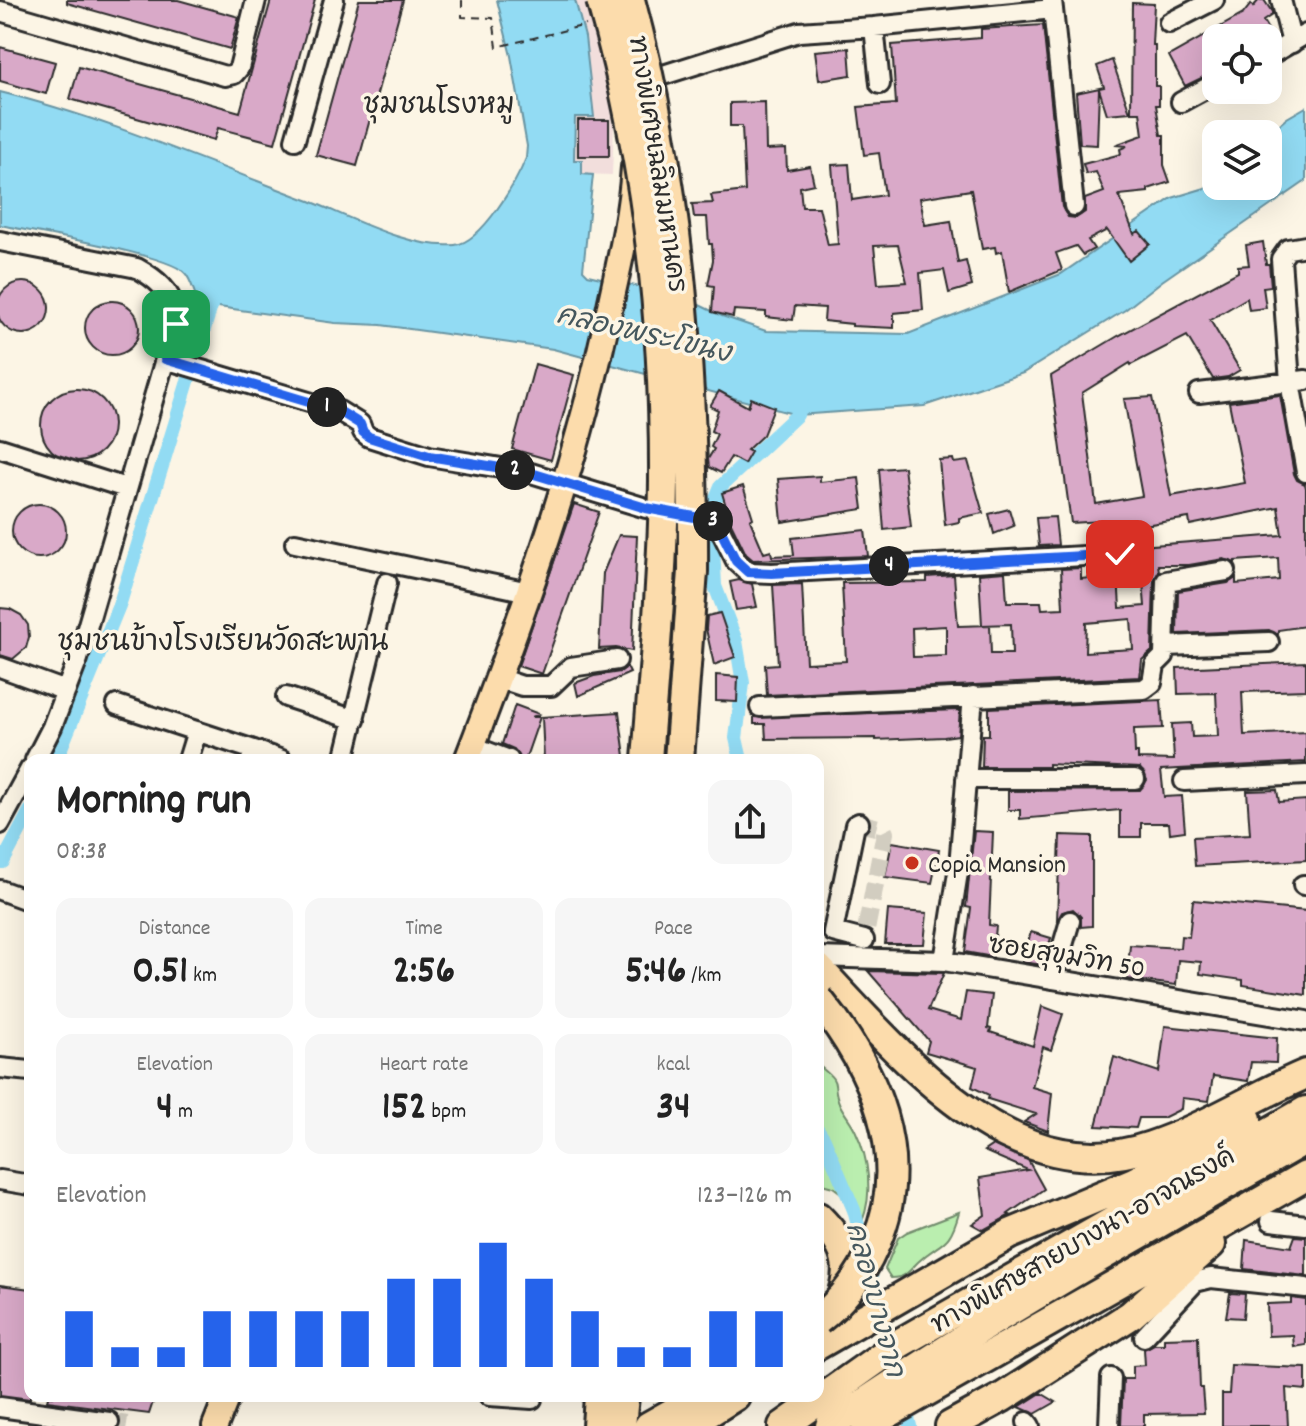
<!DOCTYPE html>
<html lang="en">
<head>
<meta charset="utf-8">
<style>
  :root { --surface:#fff; --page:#f6f6f6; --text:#222; --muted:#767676; --accent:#2563eb }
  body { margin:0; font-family:Dekko,"Playpen Sans Thai",sans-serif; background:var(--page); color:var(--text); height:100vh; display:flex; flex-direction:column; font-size:30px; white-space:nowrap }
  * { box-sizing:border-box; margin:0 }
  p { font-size:26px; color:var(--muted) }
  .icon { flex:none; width:44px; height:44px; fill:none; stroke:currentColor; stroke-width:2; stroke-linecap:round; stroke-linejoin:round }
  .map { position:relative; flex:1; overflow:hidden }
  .details { position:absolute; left:24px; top:754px; width:800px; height:648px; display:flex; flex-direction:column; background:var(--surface); border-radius:16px; box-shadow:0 8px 32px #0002 }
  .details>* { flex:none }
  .controls { position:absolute; left:1202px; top:24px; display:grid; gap:16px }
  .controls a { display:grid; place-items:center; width:80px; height:80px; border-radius:16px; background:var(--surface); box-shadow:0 8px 32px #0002; font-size:40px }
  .pin { position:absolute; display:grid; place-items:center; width:68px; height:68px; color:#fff; margin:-34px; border-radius:16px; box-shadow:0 4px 12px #0006 }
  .km { position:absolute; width:40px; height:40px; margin:-20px; border-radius:50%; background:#222; color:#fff; font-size:22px; line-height:40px; text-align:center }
  .round { display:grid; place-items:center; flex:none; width:84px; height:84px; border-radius:16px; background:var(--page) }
  .head { display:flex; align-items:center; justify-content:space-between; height:136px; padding:0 32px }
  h1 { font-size:44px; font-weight:800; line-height:60px }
  .stats { display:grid; grid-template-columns:repeat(3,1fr); gap:12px; height:136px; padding:8px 32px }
  .stats div { display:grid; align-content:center; border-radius:16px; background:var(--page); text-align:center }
  .stats b { font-size:40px; font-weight:800 }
  .stats small { font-size:22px; font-weight:400 }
  .stats p { font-size:22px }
  .chart { height:224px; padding:16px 32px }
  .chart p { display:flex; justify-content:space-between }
  .chart svg { width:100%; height:144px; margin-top:8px; stroke:var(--accent); stroke-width:6 }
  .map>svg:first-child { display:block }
</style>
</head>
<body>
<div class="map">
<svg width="1306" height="1426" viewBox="0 0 1306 1426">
  <rect width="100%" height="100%" fill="#fcf5e5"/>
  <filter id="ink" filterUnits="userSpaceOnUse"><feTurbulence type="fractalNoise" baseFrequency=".0125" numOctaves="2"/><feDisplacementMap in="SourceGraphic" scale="16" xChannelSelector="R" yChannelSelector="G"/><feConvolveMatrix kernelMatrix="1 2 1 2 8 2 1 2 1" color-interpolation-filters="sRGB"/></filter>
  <g filter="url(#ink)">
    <path fill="#f2dedc" d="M560,0H588L597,33L614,124L612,175L582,174L574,160L575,117L594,116Z"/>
    <path fill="#baeeaf" stroke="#728c6d" stroke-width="2" d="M818,1065C845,1086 829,1080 840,1105C845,1115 852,1122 856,1132C869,1159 873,1194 862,1222L841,1193L833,1187L818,1183Z
      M959,1212C949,1249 941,1240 918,1262C908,1272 906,1278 891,1278L885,1269L898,1238L907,1232Z"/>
    <path fill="#92dbf3" stroke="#6995a3" stroke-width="2" d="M497,0H575L585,37L594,117H575L574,160H582V174L593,175L583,270L588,275L683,297L722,316L766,331L908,334L1061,274L1172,198L1205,188L1216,178V186H1268V134L1287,118L1306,107V181L1162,281L1125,310L1023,373L924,406L797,415L553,349L381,325L335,323L211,306L198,301C194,293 191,279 185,273C168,254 33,232 0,225V92C106,118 208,163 310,201C352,218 410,249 455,245C482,242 517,181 526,158L527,146L511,56Z"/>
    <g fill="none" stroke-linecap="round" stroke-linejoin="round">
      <path stroke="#92dbf3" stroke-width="14" d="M56,760L120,603L216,290
        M741,760L736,738L743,683L736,641L715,586L711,510L721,486L797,415L802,397
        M3,862L30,811
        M818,1130L824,1139L854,1210L910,1426"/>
    </g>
    <path fill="#d9a9c8" stroke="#2b2b2b" stroke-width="2" fill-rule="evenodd" d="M67,0H178L239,17L230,49L67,3Z
      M271,0H315L275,143L218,128L214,140L70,99L79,67L240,112Z
      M359,0H403L357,166L316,155Z
      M1259,0H1264L1272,12V15L1263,21L1273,38H1216V71L1185,86L1169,56L1243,14L1251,4L1253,7Z
      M1132,3L1154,4L1152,45H1155V86H1159V105H1156L1161,135H1164V165L1170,182L1148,189V192L1119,195L1134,234L1139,231L1150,244L1129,261L1107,230L1088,240L1094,249L1083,255L1076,246L1056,253L1062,270L1009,292L1002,251L996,253L995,247L982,249L971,190L920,198L925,225L951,221L958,263L966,261L972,286L949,293L944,270L920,273L923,310L894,313V328L852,326V324L824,321L825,308L795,306L793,320L766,317V312L734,310L733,317L712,312L714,286L708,285L713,260L712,244H709L707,217H694L692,204L713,203L711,195L745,191L742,126H730V103L765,102L766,150L786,149L787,170L810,166L814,184L800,187L802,207H819L828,245L838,244L832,165L849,164L852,200L885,195L879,153L864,155L858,107L896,104L892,45L981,38V29L1043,25L1062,207L1068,217L1076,218L1085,212V199L1104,192L1096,172L1086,174L1083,164L1121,154L1120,149L1127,146L1115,145L1143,135L1140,112H1131ZM898,245L907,282L878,284L874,246Z
      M0,47L55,62L46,94L0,81Z
      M849,48L851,75L819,80L815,51Z
      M1112,60L1130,112L1107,114L1099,89L1097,145L1080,144L1076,93L1104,87L1097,66Z
      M578,120H609V156H578Z
      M1263,242L1266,264H1269L1271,286L1263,287L1266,308L1249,310L1247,298L1210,320L1240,370L1228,377L1213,379L1187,336L1131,365L1130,363L1082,393L1096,504L1142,496L1124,399L1152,397L1171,496L1245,483L1229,402L1280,395L1294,474L1297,480L1305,484L1306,488V626L1278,630V635L1269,630L1177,634L1178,591L1228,583L1236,578V584L1279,580L1278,558L1235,561V563L1224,559L1189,565H1158L1159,571L1154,581L1152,651L1142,660L1140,677L767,695L765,665L778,664L773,585L802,584L806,663L846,661L842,583L927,582V577L954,575L958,626L990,625L991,654H1012L1011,624L982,625L979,574L1005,572L1007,602H1041L1042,609L1063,608L1061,569L1081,568V579L1118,575L1120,608L1145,606L1140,546L1282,535L1278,507L1190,525L1189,518L1119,529L1117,520L1071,523L1051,376L1118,336L1238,272V266L1249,265L1246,245ZM1131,619L1133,649L1085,652L1086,623ZM946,626V656L913,657L912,628Z
      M-3 308a26 26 0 1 1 52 0a26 26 0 1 1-52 0Z
      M85 328a27 27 0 1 1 54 0a27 27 0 1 1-54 0Z
      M535,364L574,375L551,460L512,449Z
      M41 425a36 36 0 1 1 72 0a36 36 0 1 1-72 0Z
      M719,391L748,407L751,398L774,407L763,435L747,450L751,452L744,464L731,457L721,473L709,467L708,459L714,449L711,447L717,434L711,431L718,410L710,406Z
      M953,459L954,463L968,461L983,513L959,518V522L945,525L939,460Z
      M904,467L911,527L884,530L879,469Z
      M820,476V482L859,478L863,509L782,522L778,479Z
      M743,486L753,518L750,520L764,553L771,551L772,556L794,555L792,538L865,530L868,556L753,560L746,554L731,523L722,493Z
      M574,504L599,512L542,674L518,666Z
      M12 531a27 27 0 1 1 54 0a27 27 0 1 1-54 0Z
      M1009,509L1014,526L994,534L989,514Z
      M1055,517L1058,545L1039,546L1036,518Z
      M619,535L637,536L632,651L616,648L599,649L603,573Z
      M739,580L752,584L757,607L736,610L730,582Z
      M0,608L10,609L21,615L28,625L29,637L26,648L13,659L0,655Z
      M720,613L735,657L714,665L706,629L707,616Z
      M1306,662V690L1242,692L1244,735L1306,732V762L1161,770L1164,797L1182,796L1185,831L1170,833L1169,823H1141V837H1120V810L1020,819V810H1008V791L1140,790L1147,780L1140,768L1048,764V767H982L983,735H989V708L1161,700L1163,728L1134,729L1135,753H1138V759L1174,760L1172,724L1191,723L1192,737L1218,736L1216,693L1178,694L1177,668Z
      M627,667L630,673L578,696L575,683L594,676L620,672Z
      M716,675L738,677L737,702L716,701Z
      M515,705L539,714L532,717H540L525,760L521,759L514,749L502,744Z
      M960,710L958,735L944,737L876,740V738L766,739L765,724H754V717Z
      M619,712L625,756L596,760H544L542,717Z
      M1277,790L1279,802L1306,800V860L1195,866L1193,837L1250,834L1247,791Z
      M974,831L993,832L989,925L996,926L993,957L965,952L971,908L966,907Z
      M1060,835L1092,836V926L1081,927V917L1073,909L1062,912L1057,921Z
      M892,842L939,850L932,883L885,877Z
      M1193,900L1306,911V995L1243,985V980L1200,974L1201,962L1178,960L1176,985L1127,979L1130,945L1180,948L1181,936L1189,937Z
      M888,910L927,913L924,944H885Z
      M1031,932L1051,938L1043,965L1022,962Z
      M868,971L944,973L928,1010L961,1020L966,992L992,995L988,1028L991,1029L990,1032L1033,1046L1042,1006L1063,1014L1051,1050L1043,1047L1032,1087L1052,1093L1048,1131L1024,1122L1036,1114L988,1099L989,1095L972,1087L977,1067L926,1052L929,1041Z
      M1165,1026L1277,1038L1276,1063L1251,1062L1248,1081L1213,1076L1209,1101L1182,1098L1181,1109L1163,1118H1139L1136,1128L1096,1126L1114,1057L1159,1072Z
      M993,1145L1028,1160L1044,1189L1008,1214L1010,1215L983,1230L972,1224L985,1215L980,1178L1028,1170L984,1151Z
      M1295,1236L1306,1237V1276L1244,1269L1246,1240L1291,1247Z
      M0,1285L30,1289V1399L0,1395Z
      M1230,1293L1245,1294L1243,1318L1226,1317Z
      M1291,1298L1306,1300V1345L1294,1347L1293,1335L1268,1336L1267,1304L1291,1303Z
      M1198,1337L1200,1388H1202L1204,1413L1144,1414V1426H1121L1123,1379H1133V1366L1145,1365L1144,1349L1154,1344H1164V1338Z
      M1231,1365L1306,1368V1390L1286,1388L1288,1426H1222V1394H1229Z
      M1041,1393L1056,1402L1035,1414L1019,1407Z
      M48,1396H155L149,1414L47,1401Z"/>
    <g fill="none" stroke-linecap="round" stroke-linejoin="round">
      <path stroke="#d2cdc0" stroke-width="18" stroke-dasharray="18 9" stroke-linecap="butt" d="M859,823L883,829L885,833L865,935
        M109,1422L134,1426"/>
      <defs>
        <path id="minor" d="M1052,0L1074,206
          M1281,0L1292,43
          M0,11L225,76L234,74L239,68L256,0
          M1169,23L1214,0
          M874,27L880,84
          M1268,56L1306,34
          M641,82L799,32L874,27L1053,9
          M1181,102L1216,83
          M295,140L334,0
          M0,241L137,268C182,293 179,315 165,359L339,411L360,424L363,432L369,437L429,456L531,473L646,508L716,521L736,561L748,572L772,573L1120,554
          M1306,380L1290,382L1306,472
          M1199,393L1290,382L1281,259L1288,249L1306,246
          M0,448L126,488
          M295,543L529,592
          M1166,646L1269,642
          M0,667L66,691
          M498,678L522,686H551L571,667L617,660
          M286,697L355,720
          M117,705L254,750L251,760
          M760,707L1144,689L1152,683L1155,665L1164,656L1166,581L1226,571
          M472,746L509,760
          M254,750L282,760
          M35,760L52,727L78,659L165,359
          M188,760L197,731
          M344,760L387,583
          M966,779H1135
          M1184,781L1306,775
          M859,823L855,825L833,932L864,940
          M0,824L30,769
          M1303,885H1306
          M0,890L30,901
          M818,957L944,961L1306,1021
          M944,961L959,866L973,696
          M1053,979L1070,921
          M0,1068L30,1071
          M0,1180L30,1185
          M1271,1221L1306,1225
          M1144,1337L1195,1282L1211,1278L1306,1288
          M489,1396L532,1399
          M0,1407L109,1422
          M1027,1422L1030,1426
          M1109,1426L1111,1378"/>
        <path id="major" d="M467,760C524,612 578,461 610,306C620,260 631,214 634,167
          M215,1426L227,1396"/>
        <path id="highway" d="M679,760L693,571
          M818,968C903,1057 1013,1194 1151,1146C1205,1128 1254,1096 1306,1074
          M818,1217C846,1245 855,1266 839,1303
          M818,1345L1010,1234L1134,1182L1207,1144L1247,1119
          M597,1426L599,1396
          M621,1426L624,1396
          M649,1426L702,1396
          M687,1426L735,1396
          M783,1426L900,1343L1306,1111
          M830,1426C983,1321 1145,1231 1306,1139
          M866,1426L1306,1176
          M950,1426L1003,1397L1131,1315L1211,1244"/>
      </defs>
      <use href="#minor" stroke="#2b2b2b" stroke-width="24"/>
      <use href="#major" stroke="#2b2b2b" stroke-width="30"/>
      <use href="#highway" stroke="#2b2b2b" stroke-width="34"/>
      <path stroke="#2b2b2b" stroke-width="2" stroke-dasharray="8 6" stroke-linecap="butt" d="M462,0V17L493,18L497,47L586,25"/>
      <use href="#minor" stroke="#fcf5e5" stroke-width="18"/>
      <use href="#major" stroke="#fcdcac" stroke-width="24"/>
      <use href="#highway" stroke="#fcdcac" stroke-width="28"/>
      <defs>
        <path id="highway-bridge" d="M601,0C646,156 665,319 664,481C663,574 654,667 647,760
          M630,0C680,185 694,380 693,571
          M818,999C874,1068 913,1156 876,1242C863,1273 845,1299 818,1320"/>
      </defs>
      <use href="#highway-bridge" stroke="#2b2b2b" stroke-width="34" stroke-linecap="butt"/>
      <use href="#highway-bridge" stroke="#fcdcac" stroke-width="28"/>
    </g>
  </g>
  <g fill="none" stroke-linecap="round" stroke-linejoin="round" filter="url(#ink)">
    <defs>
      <path id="route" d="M176,324L165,359L339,411L360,424L363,432L369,437L429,456L531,473L646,508L716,521L736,561L748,572L772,573L1120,554"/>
    </defs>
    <use href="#route" stroke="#fff" stroke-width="16"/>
    <use href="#route" stroke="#2563eb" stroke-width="10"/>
  </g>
  <circle fill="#c8321e" stroke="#fcf5e5" stroke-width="3" cx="912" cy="863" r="8"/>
  <g text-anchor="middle" stroke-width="7" stroke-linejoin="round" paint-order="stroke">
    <g font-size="26" fill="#2b2b2b" stroke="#fcf5e5">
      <text transform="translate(659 164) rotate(81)" y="9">ทางพิเศษเฉลิมมหานคร</text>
      <text transform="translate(1067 955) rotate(9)" y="9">ซอยสุขุมวิท 50</text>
      <text transform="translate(1082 1239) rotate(-30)" y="9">ทางพิเศษสายบางนา-อาจณรงค์</text>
    </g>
    <g font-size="26" fill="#2b2b2b" stroke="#fcf5e5" text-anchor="start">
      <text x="928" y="872">Copia Mansion</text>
    </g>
    <g font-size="28" fill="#2b2b2b" stroke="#fcf5e5">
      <text x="439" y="113">ชุมชนโรงหมู</text>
      <text x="223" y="650">ชุมชนข้างโรงเรียนวัดสะพาน</text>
    </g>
    <g font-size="28" font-style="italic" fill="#45575d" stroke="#fcf5e5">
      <text transform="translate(644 332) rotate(13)" y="10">คลองพระโขนง</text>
      <text transform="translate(877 1299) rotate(75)" y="10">คลองบางจาก</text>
    </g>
  </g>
</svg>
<div class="controls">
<a><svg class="icon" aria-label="locate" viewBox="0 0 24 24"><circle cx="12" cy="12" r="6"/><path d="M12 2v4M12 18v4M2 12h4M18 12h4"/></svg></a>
<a><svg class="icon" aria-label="layers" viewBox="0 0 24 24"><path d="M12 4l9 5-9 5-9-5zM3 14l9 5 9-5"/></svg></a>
</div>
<div class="pin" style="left:176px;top:324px;background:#1e9e55"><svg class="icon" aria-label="arrive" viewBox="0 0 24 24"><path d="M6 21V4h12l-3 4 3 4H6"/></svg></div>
<div class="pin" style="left:1120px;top:554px;background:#d93025"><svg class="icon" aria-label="check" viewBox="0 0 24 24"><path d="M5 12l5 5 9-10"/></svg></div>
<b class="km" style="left:327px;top:407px">1</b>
<b class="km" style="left:515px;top:470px">2</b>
<b class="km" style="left:713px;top:521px">3</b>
<b class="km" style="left:889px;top:566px">4</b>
<section class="details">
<div class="head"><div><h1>Morning run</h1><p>08:38</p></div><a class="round"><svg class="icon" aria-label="share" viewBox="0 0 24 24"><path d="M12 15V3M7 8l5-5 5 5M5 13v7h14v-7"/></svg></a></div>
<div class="stats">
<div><p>Distance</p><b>0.51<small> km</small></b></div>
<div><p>Time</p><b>2:56</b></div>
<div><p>Pace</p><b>5:46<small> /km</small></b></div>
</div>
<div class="stats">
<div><p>Elevation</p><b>4<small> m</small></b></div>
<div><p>Heart rate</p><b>152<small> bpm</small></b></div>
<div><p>kcal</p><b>34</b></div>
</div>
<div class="chart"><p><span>Elevation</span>123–126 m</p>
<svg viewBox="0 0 160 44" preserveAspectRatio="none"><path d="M5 44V27M15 44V38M25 44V38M35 44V27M45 44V27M55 44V27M65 44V27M75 44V17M85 44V17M95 44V6M105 44V17M115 44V27M125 44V38M135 44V38M145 44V27M155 44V27"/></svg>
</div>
</section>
</div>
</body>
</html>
